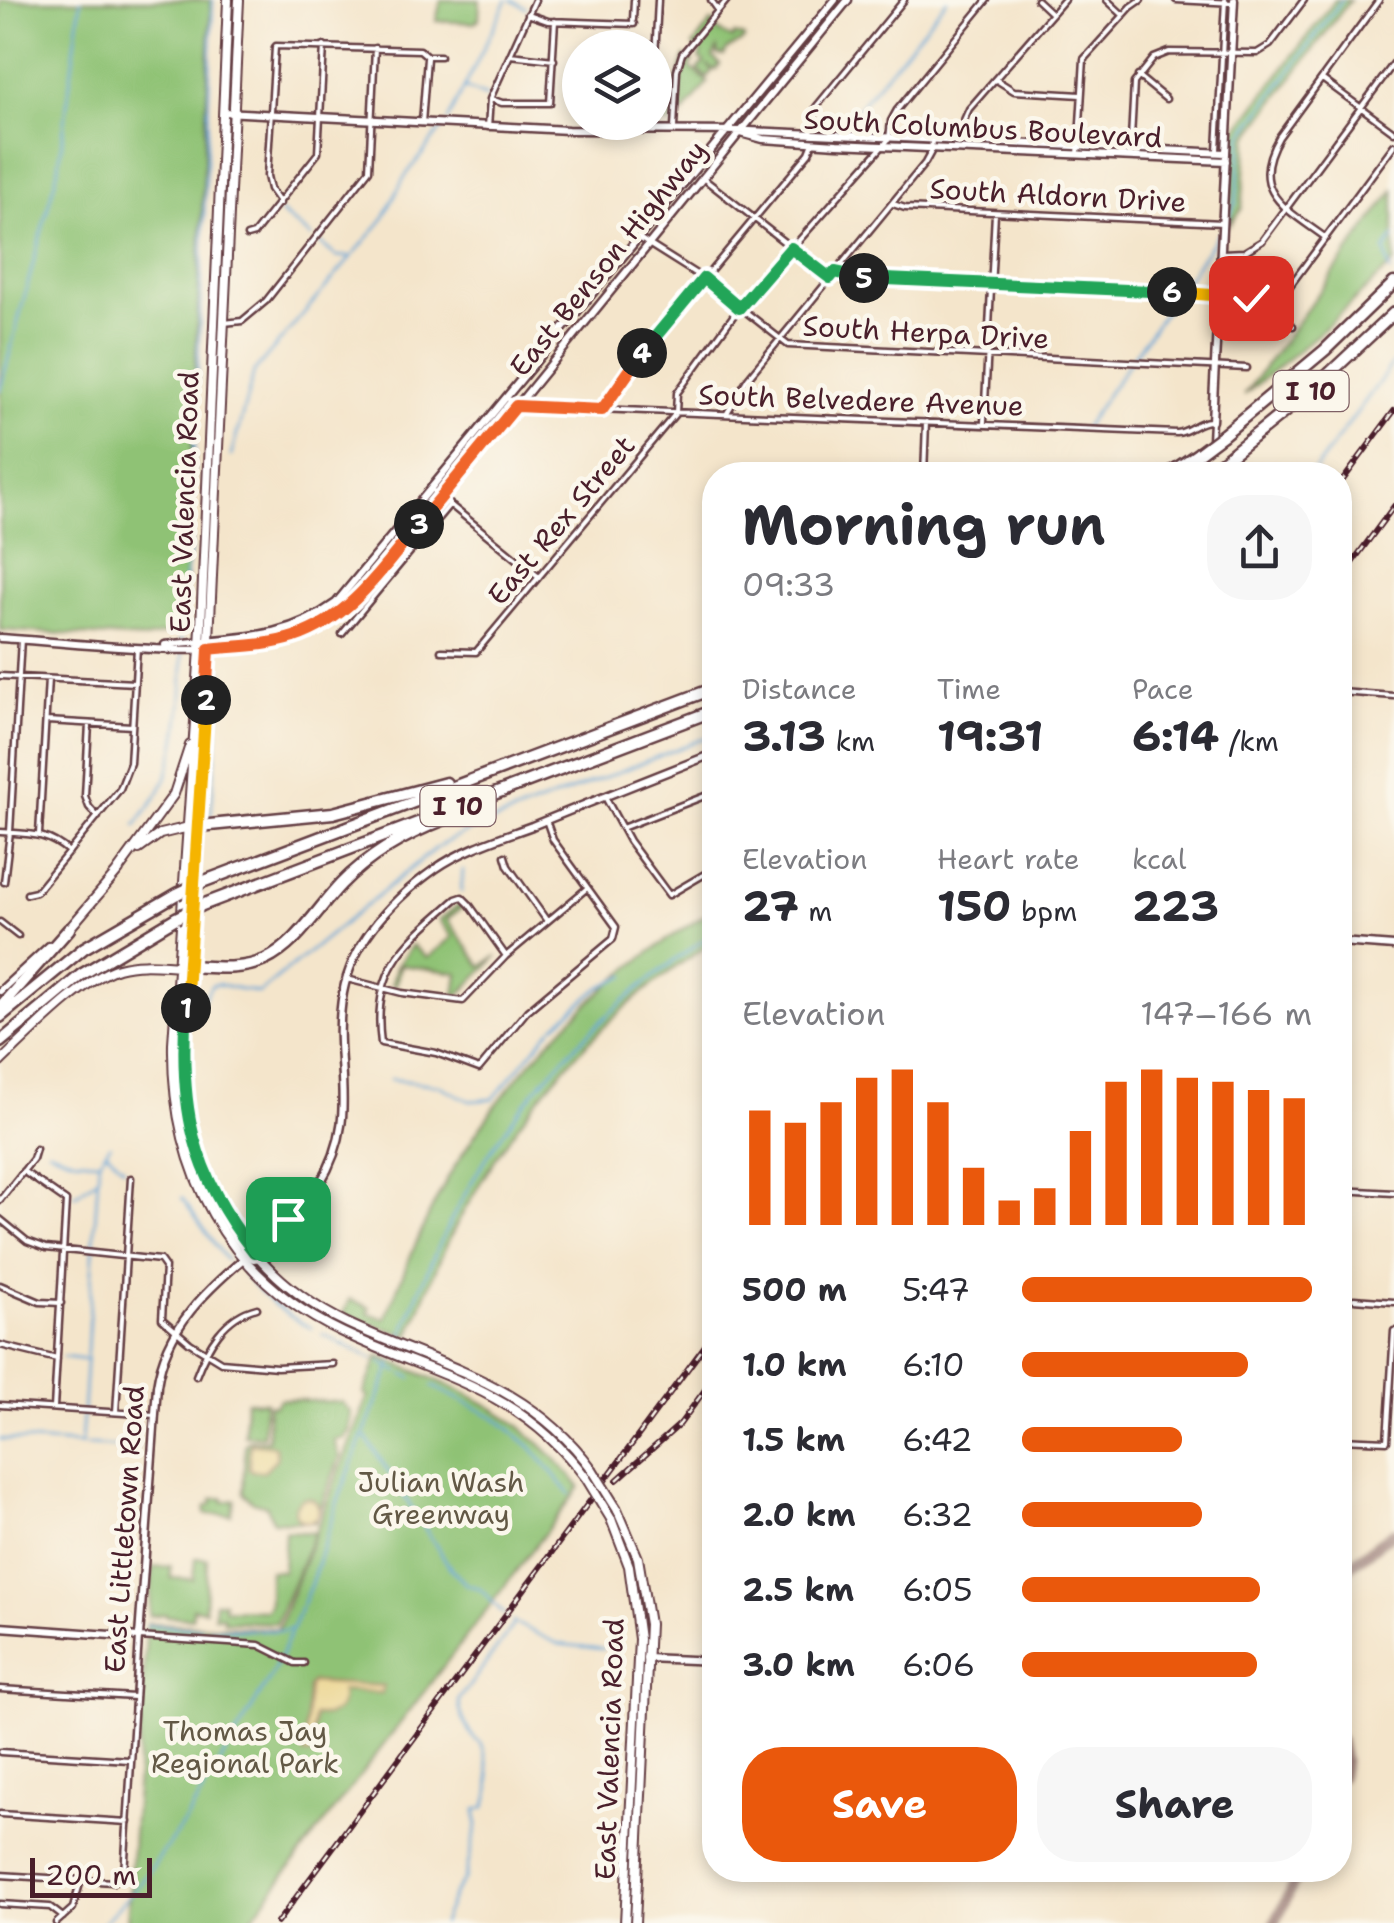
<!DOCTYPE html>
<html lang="en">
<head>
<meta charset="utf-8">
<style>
  :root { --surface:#fff; --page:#f7f7f7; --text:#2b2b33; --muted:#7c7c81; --accent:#ea580c }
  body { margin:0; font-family:"Shantell Sans",sans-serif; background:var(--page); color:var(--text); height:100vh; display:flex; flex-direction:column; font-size:38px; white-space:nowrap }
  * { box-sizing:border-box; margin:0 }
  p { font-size:32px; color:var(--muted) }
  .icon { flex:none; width:55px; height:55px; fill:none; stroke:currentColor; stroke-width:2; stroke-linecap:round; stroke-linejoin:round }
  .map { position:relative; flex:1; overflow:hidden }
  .details { position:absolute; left:702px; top:462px; width:650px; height:1420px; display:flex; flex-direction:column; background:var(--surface); border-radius:40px; box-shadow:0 5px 15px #0003 }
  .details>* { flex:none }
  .tools { position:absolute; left:562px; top:30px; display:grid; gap:20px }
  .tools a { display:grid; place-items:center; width:110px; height:110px; border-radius:50%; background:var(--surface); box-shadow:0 5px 15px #0003; font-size:50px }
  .scale { position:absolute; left:30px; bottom:25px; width:122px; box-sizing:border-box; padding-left:10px; border:5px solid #4a1f2b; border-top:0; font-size:28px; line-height:35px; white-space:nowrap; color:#4a1f2b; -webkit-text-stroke:8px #fbf7ec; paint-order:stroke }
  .pin { position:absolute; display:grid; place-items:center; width:85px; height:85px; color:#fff; margin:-42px; border-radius:20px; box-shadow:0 5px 15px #0006 }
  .km { position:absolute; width:50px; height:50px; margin:-25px; border-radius:50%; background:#222; color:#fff; font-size:28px; line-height:50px; text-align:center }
  .round { display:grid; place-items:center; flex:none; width:105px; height:105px; border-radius:40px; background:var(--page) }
  .overview { display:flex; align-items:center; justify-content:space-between; height:170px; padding:0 40px }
  h1 { font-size:55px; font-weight:700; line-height:75px }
  .figures { display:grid; grid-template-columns:repeat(3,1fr); gap:15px; height:170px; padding:10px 40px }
  .figures div { display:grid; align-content:center }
  .figures b { font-size:42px; font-weight:700 }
  .figures small { font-size:28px; font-weight:400 }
  .figures p { font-size:28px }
  .chart { height:280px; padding:20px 40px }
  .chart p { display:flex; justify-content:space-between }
  .chart svg { width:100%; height:180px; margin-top:10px; stroke:var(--accent); stroke-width:6 }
  .primary-button { display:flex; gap:20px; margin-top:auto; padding:20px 40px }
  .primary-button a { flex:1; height:115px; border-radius:40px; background:var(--accent); color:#fff; font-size:40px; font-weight:700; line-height:115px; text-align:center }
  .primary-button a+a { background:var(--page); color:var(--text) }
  ul { padding:0 40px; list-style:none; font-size:32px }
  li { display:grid; grid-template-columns:160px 120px 1fr; align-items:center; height:75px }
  li i { height:25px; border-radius:12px; background:var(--accent) }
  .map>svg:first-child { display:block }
</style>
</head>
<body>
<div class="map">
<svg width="1394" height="1923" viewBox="0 0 1394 1923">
  <rect width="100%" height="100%" fill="#fbf7ec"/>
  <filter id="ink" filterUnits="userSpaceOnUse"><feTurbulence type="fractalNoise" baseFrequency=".01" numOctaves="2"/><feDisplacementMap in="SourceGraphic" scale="20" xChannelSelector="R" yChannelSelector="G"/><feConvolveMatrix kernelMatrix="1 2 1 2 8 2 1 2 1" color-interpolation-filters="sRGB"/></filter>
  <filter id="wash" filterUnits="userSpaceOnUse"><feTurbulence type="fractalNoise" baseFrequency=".0048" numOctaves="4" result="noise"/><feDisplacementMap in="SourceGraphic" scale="40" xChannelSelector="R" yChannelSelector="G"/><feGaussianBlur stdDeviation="2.25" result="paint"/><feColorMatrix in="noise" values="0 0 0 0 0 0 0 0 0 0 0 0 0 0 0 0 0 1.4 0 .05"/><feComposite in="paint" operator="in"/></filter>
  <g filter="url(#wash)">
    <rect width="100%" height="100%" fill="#f4e5cb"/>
    <path fill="#8fc274" stroke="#6c7050" stroke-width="2.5" d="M0,0H211L184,629L145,639L0,630Z
      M441,0H480L479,19L474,23L436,21Z
      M1335,0H1350L1248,137L1242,208L1230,224L1235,132Z
      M720,17L716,30L733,39L734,35L744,37V40L727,50L724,56L718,55L717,49L713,57L720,64L716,70L707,65L713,70L707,78L698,70L704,62L699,59L702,53L693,46L711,22L715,25Z
      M685,56L693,62L690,67L708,82L683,114L678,112L681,67Z
      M660,75L670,76L674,82L671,124L655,122L657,81Z
      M1394,190V263L1323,330L1244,395Z
      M458,905L464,906L447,919L481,966L497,956L459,995H455L458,973L400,965L396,985L392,984L396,967L412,945L427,958L452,937L439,920Z
      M715,909V941C606,1009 526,1099 464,1211C441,1250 426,1295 409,1336L343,1314L350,1299L370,1308L368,1313L385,1319C406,1267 426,1214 455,1166C518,1061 610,971 715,909Z
      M378,1356C466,1392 518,1409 580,1487L248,1923H127L147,1623L278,1629L368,1396L364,1394Z
      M280,1399L342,1402L351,1413L349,1431L344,1438L334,1440L340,1457L315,1522L273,1521L267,1506L253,1502L243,1493L245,1444L249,1440H268V1405L274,1406Z
      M246,1401L265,1402L263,1436L244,1435Z
      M223,1498L224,1502L235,1500L231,1515L205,1514L206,1506L212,1505V1499Z
      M285,1531L314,1533L276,1623L223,1621V1616H214L215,1602H224V1609L266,1610L269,1604V1571H283Z
      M195,1558L207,1559L205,1610L193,1608L192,1618L167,1616L166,1614L149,1616L153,1567L171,1566V1578L193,1579Z"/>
    <path fill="#eeda9e" stroke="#9c7c64" stroke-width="2.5" d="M250,1443L275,1446L277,1458L264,1471H252L249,1468Z
      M295 1510a12 12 0 1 1 24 0a12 12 0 1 1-24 0Z
      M312,1682L383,1686L382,1693L341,1691C344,1711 332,1718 314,1716L311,1755L304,1754L308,1686Z"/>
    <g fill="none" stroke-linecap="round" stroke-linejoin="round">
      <path stroke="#62a4d6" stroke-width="2.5" d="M511,0L526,8
        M465,88L487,97
        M448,121L507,0
        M841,129L947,0
        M280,212L311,237
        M1225,222L1236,203L1242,136L1342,0
        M320,243L336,256L349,257
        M1390,272L1385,250L1394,236
        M0,390L59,165L81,0
        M1084,428L1219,233
        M231,456L254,372L382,221L404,178L443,127
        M1311,475L1394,362
        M181,642L180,607L190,552L213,0
        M211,815L222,670
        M136,825C145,812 157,799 163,785C179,751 185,687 182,650
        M461,892L463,870
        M196,1012L211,986L217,984L259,993L437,847L466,832L715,734
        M554,1026L599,988L626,975
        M390,1079L438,1085L470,1101L493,1099L551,1029
        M48,1150L73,1159L99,1161L110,1145
        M107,1152L124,1168
        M75,1195L98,1178
        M182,1198L226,1260
        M244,1275C263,1298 285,1315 311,1328
        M323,1334L373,1359
        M402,1336C466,1154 555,1040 715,932
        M63,1357L86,1360
        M380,1362L399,1372
        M404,1374L412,1378
        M432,1386L496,1418L531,1447L570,1494
        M366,1437L451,1569L466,1584L480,1589L504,1614
        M0,1439L138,1448
        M81,1444L99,1161
        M513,1622L558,1644L603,1649
        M146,1625L201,1628
        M208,1628L283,1631L291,1629
        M103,1923L140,1884L186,1820L273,1673L311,1584L338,1500L392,1363
        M442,1923L454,1893L465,1878L477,1825L476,1810L485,1807C493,1787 489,1763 481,1743C469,1738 459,1713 459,1700L515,1623"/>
      <path stroke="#9f827b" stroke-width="11" d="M1340,1573L1394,1532
        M1340,1741L1344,1761L1340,1777
        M1275,1923L1300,1870"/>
    </g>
  </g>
  <g filter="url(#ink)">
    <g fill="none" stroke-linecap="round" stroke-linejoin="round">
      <defs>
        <path id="street" d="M711,0L718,10
          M1037,0L1052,14
          M1107,0L1123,15
          M1176,0L1234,3
          M528,14L548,21L634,24
          M633,20L634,0
          M276,46L420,50L427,56H440
          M275,47L267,176L270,189L280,203
          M510,55L554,60
          M655,58L658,0
          M1138,76L1166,99
          M995,79L1014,91L1081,95
          M1322,79L1394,132
          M491,99L502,103H550
          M550,103L555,21
          M422,123L427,58
          M488,127L490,99L535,0
          M674,128L677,70L682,54L727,0
          M811,133L816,107L904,0
          M963,138L964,120L969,109L1064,0
          M1217,150L1225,0
          M1078,155L1084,59L1131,7L1141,0
          M1130,157L1134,83L1154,58L1169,52L1257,53L1270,45L1304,0
          M704,179L830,278
          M893,204L905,208L1223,223
          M247,236L254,234L318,153L324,46
          M639,238L704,279L788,345L1247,368
          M1326,238C1287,209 1247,192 1279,137L1379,0
          M1222,253L1244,252L1262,241L1394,63
          M835,273L848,277L1244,295L1293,326
          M1272,310L1394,145
          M224,323L242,321L266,301L369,170L375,48
          M507,398L517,406H525L1177,433C1190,432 1198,420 1212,421L1211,440
          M602,409L634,363L809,153L813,143
          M727,413L748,378L925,163L931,152L932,140
          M984,422L995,213
          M924,475L926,422
          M432,490L539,577
          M342,634L450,504
          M441,651L476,652L676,413L677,393L739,308L889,139L891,121L897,110L987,0
          M0,676L135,683
          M1340,692L1394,696
          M47,721L132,726
          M89,724L85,796L89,807L98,817
          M605,797L629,841L669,895L715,868
          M622,828L715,792
          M0,832C28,834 47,832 69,852
          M39,834L48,679
          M505,856L508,866L547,921
          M4,882L10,832L21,639
          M27,894L36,892L120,789L130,763L137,648
          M0,922L18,936
          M506,956L469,904L462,897L456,899C406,943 371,968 381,1043L436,1053L479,1069L527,1011L613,939L616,927L553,840L546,820
          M347,979L402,993L463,1001L506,956L586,889
          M23,1171L66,1201
          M1340,1190L1394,1193
          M0,1200L33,1159L36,1149
          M0,1219L27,1241L46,1248L160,1260L165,1267L162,1319L190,1343L221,1362L277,1367L333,1364
          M0,1285L40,1302L61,1303
          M1354,1299L1394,1302
          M0,1345L57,1359
          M196,1376C207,1347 224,1316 257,1308
          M0,1405L155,1415
          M54,1408L66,1201
          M116,1412L131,1178
          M1340,1439L1387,1441L1394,1331
          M0,1689L134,1697
          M0,1752L129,1760
          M0,1814L128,1822
          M0,1875L113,1882L124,1874L139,1637L259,1645L295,1663H304
          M0,1904L50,1907L63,1917
          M56,1923L73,1908L81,1880"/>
        <path id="secondary" d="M224,112L568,130L750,131L1226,153
          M741,133L763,139L837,144L1226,161
          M1212,421L1234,0
          M0,638C85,643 213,662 293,638C313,631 330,620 346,608L517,406L848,0
          M165,645C229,636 281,643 336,603L835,0
          M1340,942L1394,946
          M0,991L49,946
          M0,1627L139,1637L157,1386C168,1310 231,1273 283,1224C296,1212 310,1200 319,1185C363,1113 330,1065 343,993C353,940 393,899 435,869C463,849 500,838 532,826C593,801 654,777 715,753
          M646,1658L715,1661"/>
        <path id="primary" d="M228,0L200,649L173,1043C171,1169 225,1277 342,1332C437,1377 518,1387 586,1478
          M239,0L209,640L183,1043C181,1161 238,1271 347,1323C438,1366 529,1382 592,1469
          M139,849L160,834L189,827
          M117,872L174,794L190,745
          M69,929L119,870
          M0,1062C29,1035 81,980 118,968C139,962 160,965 181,966
          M617,1509L638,1558L649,1624L635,1923
          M611,1519L629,1566L639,1639L625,1923"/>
        <path id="highway" d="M1223,435L1325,350L1394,283
          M1222,462L1314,388L1394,313
          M1167,475L1199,453
          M199,826L333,813L446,783
          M202,882L715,688
          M202,905L715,710
          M189,966C215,967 240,971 265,960C297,945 317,909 341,884C370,854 406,834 445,819
          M0,1007L69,929
          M0,1017L84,948L177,894
          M0,1042L81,975L176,918"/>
      </defs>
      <use href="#street" stroke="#643d43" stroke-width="9"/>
      <use href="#secondary" stroke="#643d43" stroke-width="11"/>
      <use href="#primary" stroke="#643d43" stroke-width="12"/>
      <use href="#highway" stroke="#643d43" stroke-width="15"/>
      <use href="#street" stroke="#fff" stroke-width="4"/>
      <use href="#secondary" stroke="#fff" stroke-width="6"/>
      <use href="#primary" stroke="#fff" stroke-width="8"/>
      <use href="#highway" stroke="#fff" stroke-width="10"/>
      <defs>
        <path id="rail" d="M1340,484L1394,411
          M1340,579L1394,506
          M617,1480L680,1424L715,1376
          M277,1923L715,1332"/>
      </defs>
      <use href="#rail" stroke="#4a1f2b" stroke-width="6"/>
      <use href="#rail" stroke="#fbf7ec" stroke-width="2.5" stroke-dasharray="8" stroke-linecap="butt"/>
      <defs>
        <path id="primary-bridge" d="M592,1469L617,1509
          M586,1478L611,1519"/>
        <path id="highway-bridge" d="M1199,453L1223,435
          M1203,475L1222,462
          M177,894L202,882
          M176,918L202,905"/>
      </defs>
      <use href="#primary-bridge" stroke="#643d43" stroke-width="12" stroke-linecap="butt"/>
      <use href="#highway-bridge" stroke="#643d43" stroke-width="15" stroke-linecap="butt"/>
      <use href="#primary-bridge" stroke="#fff" stroke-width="8"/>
      <use href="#highway-bridge" stroke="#fff" stroke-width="10"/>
    </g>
  </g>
  <g fill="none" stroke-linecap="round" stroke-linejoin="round" filter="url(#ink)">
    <defs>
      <path id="split-1" d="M186,1008C179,1106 191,1173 254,1252L288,1219"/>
      <path id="split-2" d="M186,1008L206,700"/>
      <path id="split-3" d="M206,700L209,649C237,646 267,646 294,637C350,619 383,568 419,524"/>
      <path id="split-4" d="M419,524L516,406L602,410L642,353"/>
      <path id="split-5" d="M642,353L704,278L739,308L791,248L830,278L835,272L864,278"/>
      <path id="split-6" d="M864,278L1172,292"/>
      <path id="split-7" d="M1172,292L1251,298"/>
    </defs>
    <use href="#split-1" stroke="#fff" stroke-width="20"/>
    <use href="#split-2" stroke="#fff" stroke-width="20"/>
    <use href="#split-3" stroke="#fff" stroke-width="20"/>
    <use href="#split-4" stroke="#fff" stroke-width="20"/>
    <use href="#split-5" stroke="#fff" stroke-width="20"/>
    <use href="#split-6" stroke="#fff" stroke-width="20"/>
    <use href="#split-7" stroke="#fff" stroke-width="20"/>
    <use href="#split-1" stroke="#22a559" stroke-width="12"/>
    <use href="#split-2" stroke="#f5b400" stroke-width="12"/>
    <use href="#split-3" stroke="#f0652b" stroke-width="12"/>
    <use href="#split-4" stroke="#f0652b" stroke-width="12"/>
    <use href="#split-5" stroke="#22a559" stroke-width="12"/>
    <use href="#split-6" stroke="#22a559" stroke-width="12"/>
    <use href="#split-7" stroke="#f5b400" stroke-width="12"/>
  </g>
  <g text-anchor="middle" stroke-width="9" stroke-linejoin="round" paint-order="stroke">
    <g fill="#fbf7ec" stroke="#7f6065" stroke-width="2.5">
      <rect x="1273.5" y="371" width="75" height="40" rx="8"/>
      <rect x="420.5" y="786" width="75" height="40" rx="8"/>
    </g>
    <g font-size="25" font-weight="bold" fill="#4a1f2b">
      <text x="1311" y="400">I 10</text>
      <text x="458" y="815">I 10</text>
    </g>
    <g font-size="28" fill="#4a1f2b" stroke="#fbf7ec">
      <text transform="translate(983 128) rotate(3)" y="10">South Columbus Boulevard</text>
      <text transform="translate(1058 195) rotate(3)" y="10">South Aldorn Drive</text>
      <text transform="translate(608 258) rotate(-51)" y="10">East Benson Highway</text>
      <text transform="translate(926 332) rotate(3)" y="10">South Herpa Drive</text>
      <text transform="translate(861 400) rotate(2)" y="10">South Belvedere Avenue</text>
      <text transform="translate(184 502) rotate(-88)" y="10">East Valencia Road</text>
      <text transform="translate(561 520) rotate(-50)" y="10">East Rex Street</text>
      <text transform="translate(124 1529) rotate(-86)" y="10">East Littletown Road</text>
      <text transform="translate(609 1749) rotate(-88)" y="10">East Valencia Road</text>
    </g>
    <g font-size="28" fill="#625845" stroke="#fbf7ec">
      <text x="441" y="1492">Julian Wash<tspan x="441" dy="32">Greenway</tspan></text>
      <text x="245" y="1741">Thomas Jay<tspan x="245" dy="32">Regional Park</tspan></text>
    </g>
  </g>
</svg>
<div class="tools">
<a><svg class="icon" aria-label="layers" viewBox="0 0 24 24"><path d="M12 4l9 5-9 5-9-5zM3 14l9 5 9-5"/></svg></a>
</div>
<div class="scale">200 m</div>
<div class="pin" style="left:288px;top:1219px;background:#1e9e55"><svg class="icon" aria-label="arrive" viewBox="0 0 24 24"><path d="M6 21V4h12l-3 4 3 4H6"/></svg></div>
<div class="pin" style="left:1251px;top:298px;background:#d93025"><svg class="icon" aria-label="check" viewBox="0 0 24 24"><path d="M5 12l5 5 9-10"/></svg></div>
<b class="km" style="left:186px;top:1008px">1</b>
<b class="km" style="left:206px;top:700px">2</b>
<b class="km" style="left:419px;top:524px">3</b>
<b class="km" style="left:642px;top:353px">4</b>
<b class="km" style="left:864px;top:278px">5</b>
<b class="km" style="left:1172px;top:292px">6</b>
<section class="details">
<div class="overview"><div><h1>Morning run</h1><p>09:33</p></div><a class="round"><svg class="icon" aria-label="share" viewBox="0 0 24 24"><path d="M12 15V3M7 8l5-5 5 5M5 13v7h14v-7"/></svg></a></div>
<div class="figures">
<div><p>Distance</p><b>3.13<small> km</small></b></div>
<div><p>Time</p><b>19:31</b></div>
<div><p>Pace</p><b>6:14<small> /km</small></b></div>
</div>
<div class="figures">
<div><p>Elevation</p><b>27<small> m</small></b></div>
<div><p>Heart rate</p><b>150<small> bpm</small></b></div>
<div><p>kcal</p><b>223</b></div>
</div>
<div class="chart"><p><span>Elevation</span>147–166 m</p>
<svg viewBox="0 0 160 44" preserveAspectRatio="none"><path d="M5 44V16M15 44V19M25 44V14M35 44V8M45 44V6M55 44V14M65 44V30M75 44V38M85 44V35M95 44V21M105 44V9M115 44V6M125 44V8M135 44V9M145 44V11M155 44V13"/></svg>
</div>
<ul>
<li><b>500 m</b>5:47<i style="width:100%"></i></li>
<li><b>1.0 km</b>6:10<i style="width:78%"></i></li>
<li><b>1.5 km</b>6:42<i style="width:55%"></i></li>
<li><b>2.0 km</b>6:32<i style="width:62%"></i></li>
<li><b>2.5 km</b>6:05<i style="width:82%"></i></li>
<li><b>3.0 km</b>6:06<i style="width:81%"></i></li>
</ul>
<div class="primary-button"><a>Save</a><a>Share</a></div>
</section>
</div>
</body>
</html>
